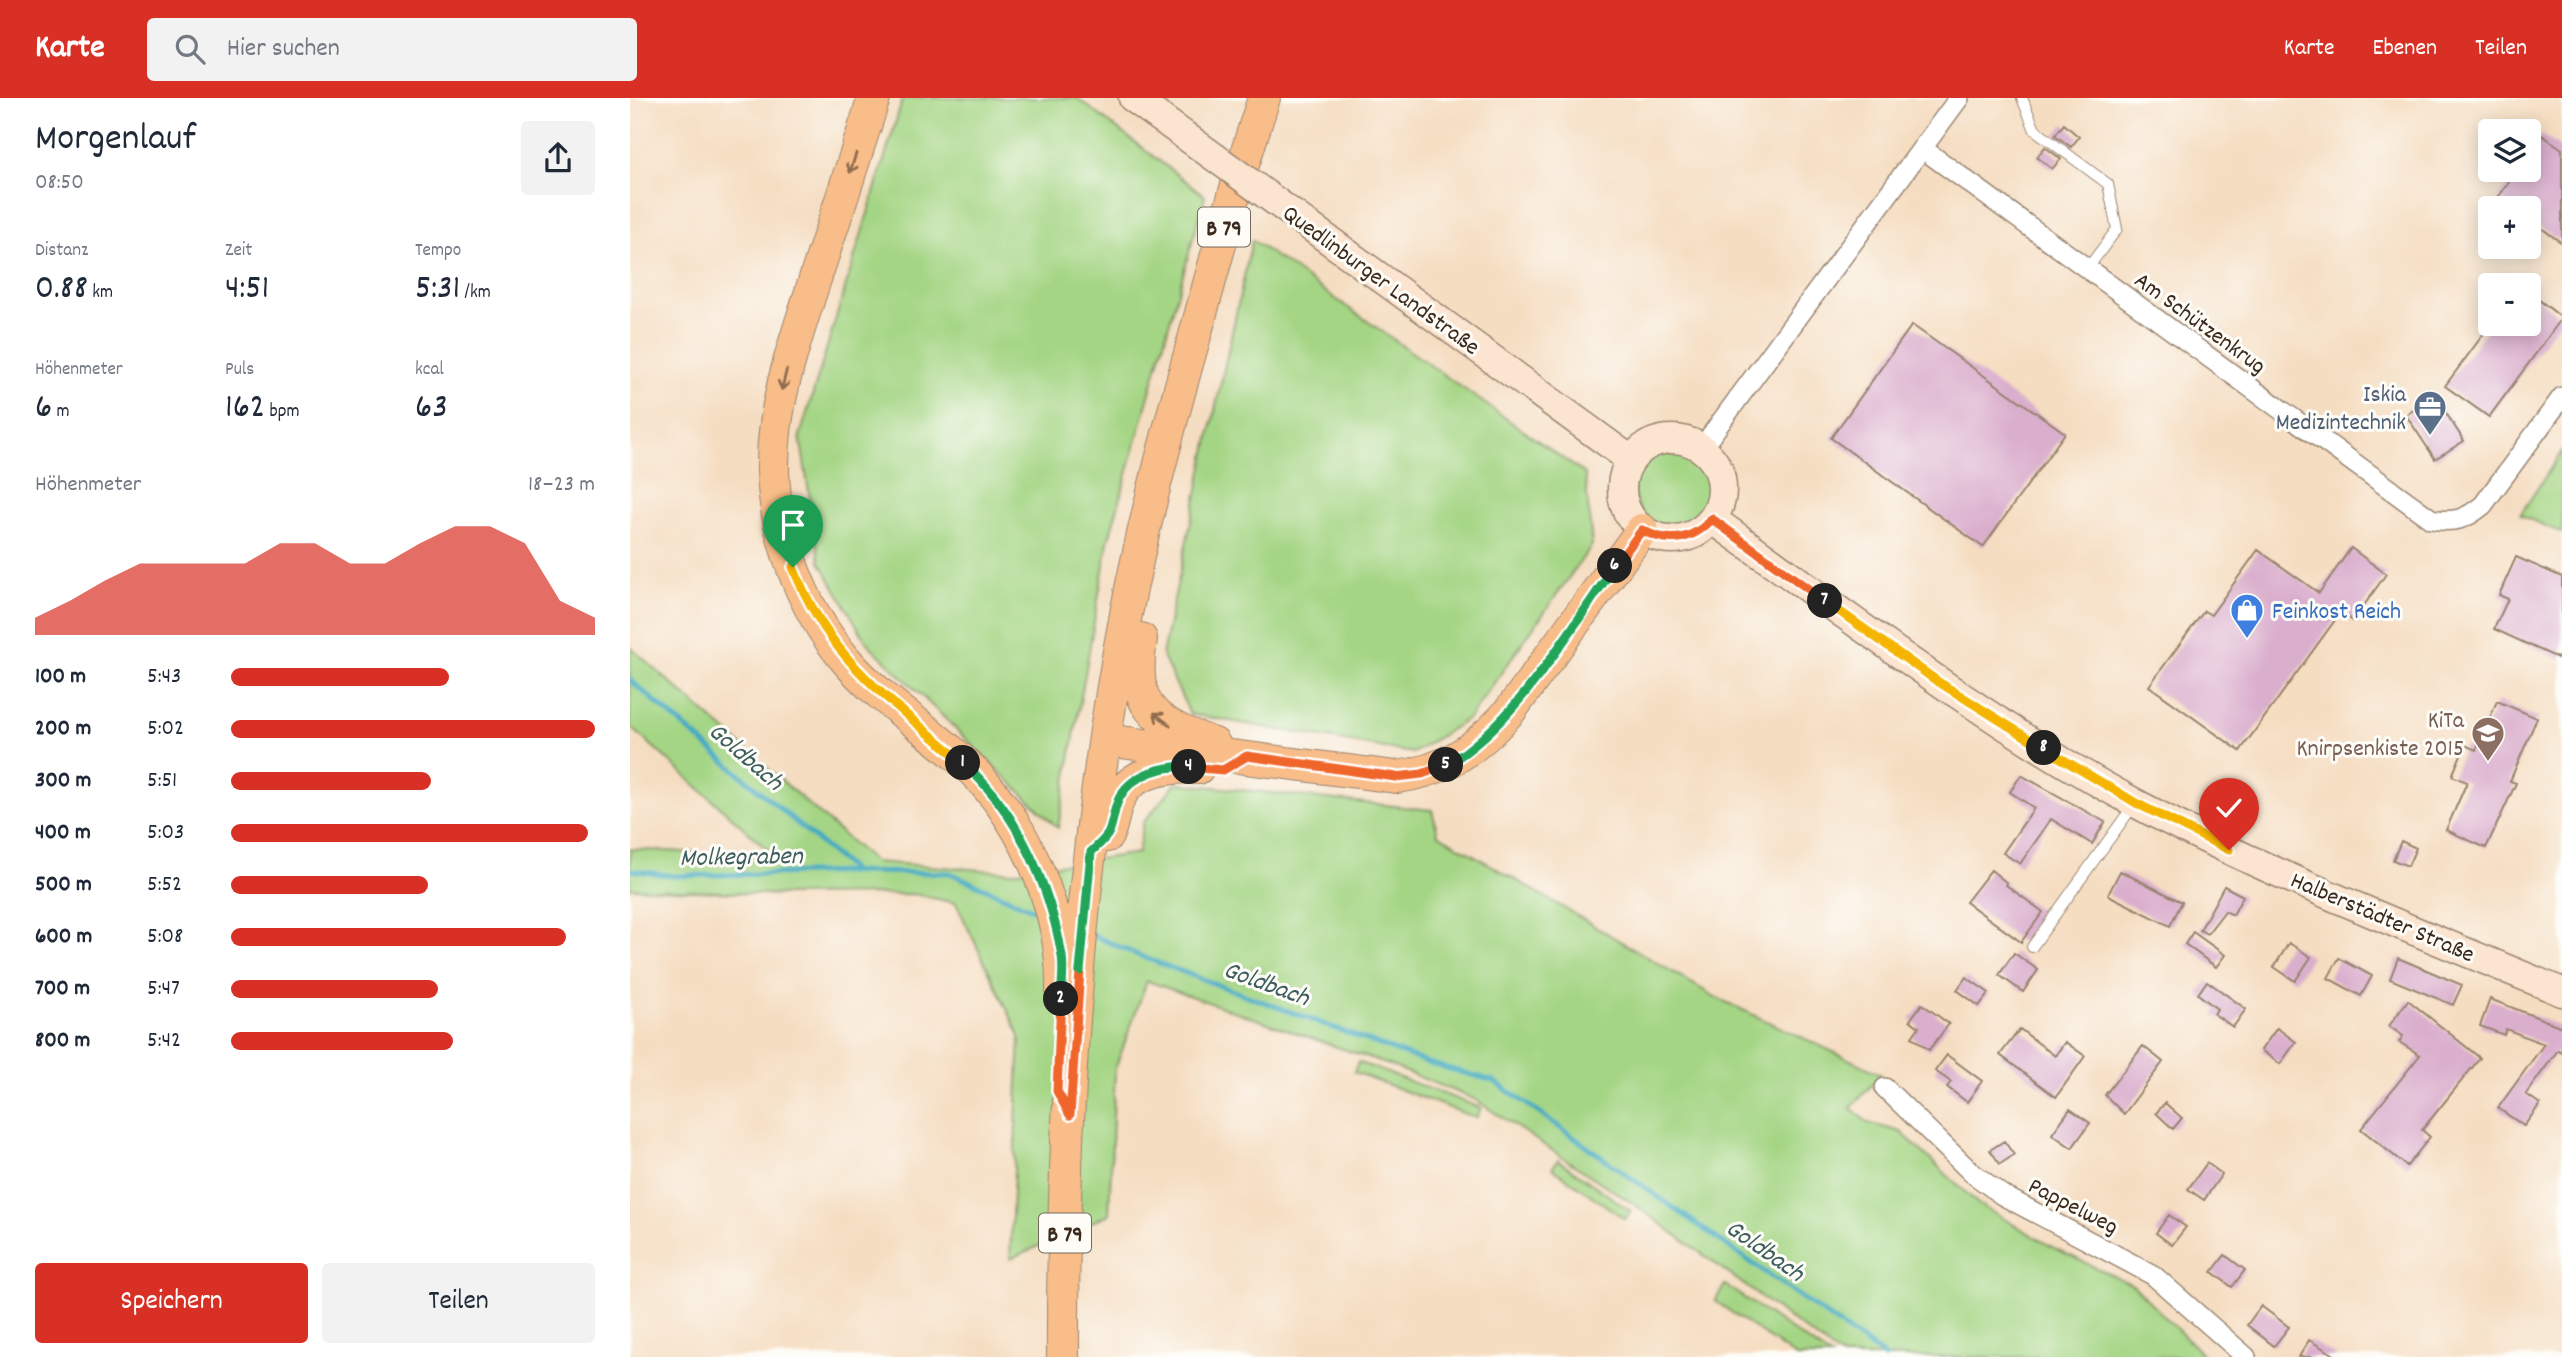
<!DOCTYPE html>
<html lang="de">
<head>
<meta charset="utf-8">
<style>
  :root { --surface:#fff; --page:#f2f2f3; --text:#1f2937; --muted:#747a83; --accent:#d93025 }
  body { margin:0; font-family:Dekko,sans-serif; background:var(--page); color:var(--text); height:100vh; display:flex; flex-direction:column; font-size:26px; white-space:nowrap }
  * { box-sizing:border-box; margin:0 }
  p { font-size:23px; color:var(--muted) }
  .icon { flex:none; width:38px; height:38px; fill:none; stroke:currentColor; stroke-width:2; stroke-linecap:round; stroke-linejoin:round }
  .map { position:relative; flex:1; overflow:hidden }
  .details { display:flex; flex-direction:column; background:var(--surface); width:630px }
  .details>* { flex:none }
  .buttons { position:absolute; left:1848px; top:21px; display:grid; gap:14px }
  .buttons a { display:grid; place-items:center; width:63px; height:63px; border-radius:7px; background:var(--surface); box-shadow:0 4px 18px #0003; font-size:35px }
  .pin { position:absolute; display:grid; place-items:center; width:60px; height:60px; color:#fff; margin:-72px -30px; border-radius:50% 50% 50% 0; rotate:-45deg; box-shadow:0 0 7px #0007 }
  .pin .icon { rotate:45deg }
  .km { position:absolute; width:35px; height:35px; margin:-18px; border-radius:50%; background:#222; color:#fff; font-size:19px; line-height:35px; text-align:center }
  .round { display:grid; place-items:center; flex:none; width:74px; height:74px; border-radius:7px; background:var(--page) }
  .headline { display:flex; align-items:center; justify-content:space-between; height:119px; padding:0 35px }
  h1 { font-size:38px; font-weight:600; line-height:52px }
  .figures { display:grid; grid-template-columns:repeat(3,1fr); gap:10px; height:119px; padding:7px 35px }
  .figures div { display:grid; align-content:center }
  .figures b { font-size:35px; font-weight:600 }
  .figures small { font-size:19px; font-weight:400 }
  .figures p { font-size:19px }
  .chart { height:196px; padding:14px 35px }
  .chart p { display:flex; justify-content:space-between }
  .chart svg { width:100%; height:126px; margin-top:7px; fill:var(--accent); opacity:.7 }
  .primary-button { display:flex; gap:14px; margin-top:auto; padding:14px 35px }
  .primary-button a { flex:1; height:80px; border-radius:7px; background:var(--accent); color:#fff; font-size:28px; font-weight:600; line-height:80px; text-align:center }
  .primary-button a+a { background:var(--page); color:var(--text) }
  ul { padding:0 35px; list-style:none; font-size:23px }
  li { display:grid; grid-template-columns:112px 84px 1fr; align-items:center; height:52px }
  li i { height:18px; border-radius:9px; background:var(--accent) }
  header { display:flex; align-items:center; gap:42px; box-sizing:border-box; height:98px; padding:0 35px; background:var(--accent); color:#fff }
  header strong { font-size:33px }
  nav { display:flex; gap:38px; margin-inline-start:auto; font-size:24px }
  .search { width:490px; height:63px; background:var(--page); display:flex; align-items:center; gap:18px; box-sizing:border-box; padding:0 24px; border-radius:7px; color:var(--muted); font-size:26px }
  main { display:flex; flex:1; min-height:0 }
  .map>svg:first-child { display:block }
</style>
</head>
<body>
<header>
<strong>Karte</strong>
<div class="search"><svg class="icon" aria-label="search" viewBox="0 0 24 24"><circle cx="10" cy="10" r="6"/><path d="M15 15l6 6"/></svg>Hier suchen</div>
<nav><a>Karte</a><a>Ebenen</a><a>Teilen</a></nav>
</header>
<main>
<section class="details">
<div class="headline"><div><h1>Morgenlauf</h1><p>08:50</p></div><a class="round"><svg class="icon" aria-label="share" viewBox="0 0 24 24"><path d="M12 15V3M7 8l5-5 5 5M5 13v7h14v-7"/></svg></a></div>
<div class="figures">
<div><p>Distanz</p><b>0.88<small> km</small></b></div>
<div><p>Zeit</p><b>4:51</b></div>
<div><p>Tempo</p><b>5:31<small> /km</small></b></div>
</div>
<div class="figures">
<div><p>Höhenmeter</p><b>6<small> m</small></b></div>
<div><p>Puls</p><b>162<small> bpm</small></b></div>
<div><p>kcal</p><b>63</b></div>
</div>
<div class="chart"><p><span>Höhenmeter</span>18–23 m</p>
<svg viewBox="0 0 160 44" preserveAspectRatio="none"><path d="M0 44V38L10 32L20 25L30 19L40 19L50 19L60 19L70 12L80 12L90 19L100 19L110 12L120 6L130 6L140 12L150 32L160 38V44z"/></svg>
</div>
<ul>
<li><b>100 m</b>5:43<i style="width:60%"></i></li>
<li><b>200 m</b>5:02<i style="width:100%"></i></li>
<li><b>300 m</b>5:51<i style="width:55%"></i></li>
<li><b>400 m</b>5:03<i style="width:98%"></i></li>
<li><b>500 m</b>5:52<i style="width:54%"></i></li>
<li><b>600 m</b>5:08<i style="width:92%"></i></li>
<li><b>700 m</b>5:47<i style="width:57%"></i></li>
<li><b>800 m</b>5:42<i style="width:61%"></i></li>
</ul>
<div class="primary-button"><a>Speichern</a><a>Teilen</a></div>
</section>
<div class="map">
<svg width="1932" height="1259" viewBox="0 0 1932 1259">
  <rect width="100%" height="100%" fill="#fdfcf7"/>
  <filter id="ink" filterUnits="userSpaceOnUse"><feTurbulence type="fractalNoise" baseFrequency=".0143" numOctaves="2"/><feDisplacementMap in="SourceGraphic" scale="14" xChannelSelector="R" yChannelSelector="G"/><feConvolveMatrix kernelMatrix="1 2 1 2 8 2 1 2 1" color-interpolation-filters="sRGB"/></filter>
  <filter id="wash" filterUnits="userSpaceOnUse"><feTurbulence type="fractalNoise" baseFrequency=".00686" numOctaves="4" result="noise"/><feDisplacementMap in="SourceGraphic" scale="28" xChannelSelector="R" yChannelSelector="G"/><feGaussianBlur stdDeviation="1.57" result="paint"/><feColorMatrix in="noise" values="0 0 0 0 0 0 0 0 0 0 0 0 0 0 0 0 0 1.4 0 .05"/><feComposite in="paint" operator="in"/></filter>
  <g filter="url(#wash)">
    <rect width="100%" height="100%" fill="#f5ddc1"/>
    <path fill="#a4d584" stroke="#708051" stroke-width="2" d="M273,0H447L575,98L478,444L428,730L237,545L190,464L170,338Z
      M622,142L955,376L962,447L839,620L783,655L560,616L532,557Z
      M1004 391a38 38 0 1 1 76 0a38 38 0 1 1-76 0Z
      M1932,353V435L1890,417Z
      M0,549L244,764L381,774L508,755L513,725L546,685L802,712L808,736L1087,900L1251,976L1221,1010L1238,1025L1271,1034L1348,1106L1426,1151L1503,1187L1575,1259H1212L1011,1111L844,1001L759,967L517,883L485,971L479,1116L380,1161L390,938L326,805L284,796L155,797L0,790V751L146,759L0,628Z
      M728,964L851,1010L846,1020L724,974Z
      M928,1062L1001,1113L995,1121L922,1070Z
      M1095,1187L1201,1259H1166L1085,1203Z"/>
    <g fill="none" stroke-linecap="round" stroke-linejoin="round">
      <path stroke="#41a9c1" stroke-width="5" d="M0,582L224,774L320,775L411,815
        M0,772L44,778L224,774
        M462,837L510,858L798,965L864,983L1255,1259"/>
    </g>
    <g id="blocks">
      <path fill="#daaecd" d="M1434,26L1449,39L1441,49L1425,37Z
        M1912,37L1932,51V145L1899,121V110H1883L1868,99L1888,72H1899V56Z
        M1415,49L1431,61L1422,71L1407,59Z
        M1899,194L1932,220L1859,319L1815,288L1861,226H1899Z
        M1282,227L1435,335L1353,449L1201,340Z
        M1805,298L1834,343L1805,361L1776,317Z
        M1721,450L1756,476L1723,523L1711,514L1610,653L1519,588L1574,513L1581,517L1628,452L1689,495Z
        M1886,459L1932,479V562L1864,531L1878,501L1869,497Z
        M1867,603L1907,620L1880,683L1886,685L1856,750L1816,732L1837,684L1822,678L1835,647L1846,652Z
        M1391,677L1475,724L1462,746L1421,721L1390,766L1373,755L1404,710L1380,694Z
        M1771,743L1786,750L1778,768L1763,762Z
        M1361,772L1377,785L1376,787L1413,814L1391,844L1336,804Z
        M1490,773L1552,804L1540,828L1478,797Z
        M1594,788L1613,798L1603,817L1595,813L1577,836L1570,832Z
        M1563,834L1595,857L1586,869L1555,846Z
        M1659,845L1681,859L1665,883L1644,869Z
        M1384,855L1408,872L1393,894L1369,877Z
        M1709,860L1742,878L1731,898L1698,880Z
        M1768,860L1832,887L1823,907L1760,881Z
        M1336,879L1359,895L1349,908L1327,892Z
        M1577,883L1616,911L1603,929L1584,916L1587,911L1568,896Z
        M1860,901L1932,929V954L1928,952L1896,996L1910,1006L1894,1028L1868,1010L1914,946L1876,931L1874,937L1850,928Z
        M1778,902L1850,960L1792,1032L1800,1039L1777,1068L1731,1031L1790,957L1769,944L1773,938L1759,928Z
        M1292,906L1319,926L1299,952L1282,939L1289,929L1280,922Z
        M1647,930L1666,944L1650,966L1631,952Z
        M1390,931L1425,958L1435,944L1455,958L1426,999L1370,957Z
        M1513,948L1533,964L1494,1016L1475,997Z
        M1317,957L1352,983L1337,1004L1317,989L1321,984L1305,973Z
        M1535,1005L1552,1020L1543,1031L1526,1015Z
        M1440,1011L1460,1025L1442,1050L1422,1036Z
        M1374,1043L1384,1057L1370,1066L1360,1052Z
        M1577,1065L1592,1076L1574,1102L1558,1091Z
        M1539,1117L1556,1129L1542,1147L1526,1135Z
        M1595,1157L1615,1172L1602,1189L1582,1174Z
        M1631,1208L1659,1229L1644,1248L1617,1227Z
        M1679,1242L1708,1259H1669Z"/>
    </g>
  </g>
  <g filter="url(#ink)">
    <use href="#blocks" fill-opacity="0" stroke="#988470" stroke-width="2"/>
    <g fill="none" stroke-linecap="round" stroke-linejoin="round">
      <defs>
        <path id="service" d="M1392,0L1405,32L1478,86L1487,131L1457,171
          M1402,849L1503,708"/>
        <path id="minor" d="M1293,51L1801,421C1824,425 1835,422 1853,407L1932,299
          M1071,351L1329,0
          M1255,990L1341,1074L1372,1097L1523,1177L1616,1259"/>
        <path id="secondary" d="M503,0L554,37
          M663,116L1001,362
          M992 391a50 50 0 1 1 100 0a50 50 0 1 1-100 0Z
          M1082,421C1221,520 1356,625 1507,706C1644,779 1790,834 1932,894"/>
        <path id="primary" d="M244,0C225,60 205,121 185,181C165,244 142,305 143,372C145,439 172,510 215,561C252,605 303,633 343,673C398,729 434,816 432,894
          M511,541C501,611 522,623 584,646
          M475,642L766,679C816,673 847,650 880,613L1012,432
          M477,738C483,727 483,713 489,701C501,672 541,668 568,670
          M433,1259C432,1013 450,757 496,516C514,423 538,332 564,241C586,160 608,79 634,0"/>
      </defs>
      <use href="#service" stroke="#988470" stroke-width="12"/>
      <use href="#minor" stroke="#988470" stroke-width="22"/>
      <use href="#secondary" stroke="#988470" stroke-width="31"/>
      <use href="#primary" stroke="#988470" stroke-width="34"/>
      <use href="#service" stroke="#fff" stroke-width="10"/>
      <use href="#minor" stroke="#fff" stroke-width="19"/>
      <use href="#secondary" stroke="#fce5d0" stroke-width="28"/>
      <use href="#primary" stroke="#f8bd89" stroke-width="32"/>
      <defs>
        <path id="secondary-bridge" d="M554,37L663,116"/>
      </defs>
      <use href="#secondary-bridge" stroke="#988470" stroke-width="31" stroke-linecap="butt"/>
      <use href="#secondary-bridge" stroke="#fce5d0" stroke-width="28"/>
    </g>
    <defs><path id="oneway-shaft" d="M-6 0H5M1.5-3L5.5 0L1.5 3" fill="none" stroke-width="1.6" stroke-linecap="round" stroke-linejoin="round" transform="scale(1.75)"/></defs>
    <g stroke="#906c4e">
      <use href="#oneway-shaft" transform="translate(223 65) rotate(108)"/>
      <use href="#oneway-shaft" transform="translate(154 282) rotate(104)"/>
      <use href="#oneway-shaft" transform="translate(532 621) rotate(-142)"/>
    </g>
  </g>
  <g fill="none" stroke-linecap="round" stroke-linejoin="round" filter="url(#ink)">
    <defs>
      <path id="split-1" d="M163,469C202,567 259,599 333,665"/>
      <path id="split-2" d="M333,665C387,712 420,788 432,858C434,871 432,887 431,901"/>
      <path id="split-3" d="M431,901L427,993L440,1017L450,873"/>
      <path id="split-4" d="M450,873L461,754C467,748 476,741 479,734C484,722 484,707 491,697C504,675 536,667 559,669"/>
      <path id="split-5" d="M559,669L593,672L617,658L766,679L792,676L816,667"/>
      <path id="split-6" d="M816,667C886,626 938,534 985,468"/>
      <path id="split-7" d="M985,468L1012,432C1038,446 1062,443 1082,421L1195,503"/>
      <path id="split-8" d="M1195,503L1307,583L1414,650"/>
      <path id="split-9" d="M1414,650L1506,705L1599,752"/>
    </defs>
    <use href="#split-1" stroke="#fff" stroke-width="14"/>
    <use href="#split-2" stroke="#fff" stroke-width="14"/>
    <use href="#split-3" stroke="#fff" stroke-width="14"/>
    <use href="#split-4" stroke="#fff" stroke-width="14"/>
    <use href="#split-5" stroke="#fff" stroke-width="14"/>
    <use href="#split-6" stroke="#fff" stroke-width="14"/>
    <use href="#split-7" stroke="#fff" stroke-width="14"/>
    <use href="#split-8" stroke="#fff" stroke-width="14"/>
    <use href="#split-9" stroke="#fff" stroke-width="14"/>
    <use href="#split-1" stroke="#f5b400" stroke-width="9"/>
    <use href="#split-2" stroke="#22a559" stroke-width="9"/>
    <use href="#split-3" stroke="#f0652b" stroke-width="9"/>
    <use href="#split-4" stroke="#22a559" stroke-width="9"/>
    <use href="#split-5" stroke="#f0652b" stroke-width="9"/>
    <use href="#split-6" stroke="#22a559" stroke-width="9"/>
    <use href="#split-7" stroke="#f0652b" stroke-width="9"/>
    <use href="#split-8" stroke="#f5b400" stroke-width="9"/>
    <use href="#split-9" stroke="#f5b400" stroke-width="9"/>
  </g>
  <defs>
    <symbol id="office-pin" viewBox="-11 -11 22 30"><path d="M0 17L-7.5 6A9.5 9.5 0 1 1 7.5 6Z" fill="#5c6f8a" stroke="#fdfcf7"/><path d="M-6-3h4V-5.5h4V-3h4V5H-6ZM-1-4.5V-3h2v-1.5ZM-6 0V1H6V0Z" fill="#fff"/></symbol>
    <symbol id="shop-pin" viewBox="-11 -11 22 30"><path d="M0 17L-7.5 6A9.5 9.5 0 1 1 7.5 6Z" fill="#3f7fe0" stroke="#fdfcf7"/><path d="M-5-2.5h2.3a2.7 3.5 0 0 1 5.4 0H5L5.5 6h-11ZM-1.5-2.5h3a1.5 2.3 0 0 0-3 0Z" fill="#fff"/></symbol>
    <symbol id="school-pin" viewBox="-11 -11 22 30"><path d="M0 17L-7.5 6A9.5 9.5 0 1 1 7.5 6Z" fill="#8d6e63" stroke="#fdfcf7"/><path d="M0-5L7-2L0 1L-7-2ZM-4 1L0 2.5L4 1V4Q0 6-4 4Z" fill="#fff"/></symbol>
  </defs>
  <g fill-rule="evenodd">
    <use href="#office-pin" x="1781" y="290" width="38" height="52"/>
    <use href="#shop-pin" x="1598" y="493" width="38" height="52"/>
    <use href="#school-pin" x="1839" y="616" width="38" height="52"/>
  </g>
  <g text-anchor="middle" stroke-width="6" stroke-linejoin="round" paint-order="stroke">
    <g fill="#fdfcf7" stroke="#75695f" stroke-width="2">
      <rect x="568" y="109.5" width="52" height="39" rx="5"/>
      <rect x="409" y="1115.5" width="52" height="39" rx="5"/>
    </g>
    <g font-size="23" font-weight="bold" fill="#3b2a1e">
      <text x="594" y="137">B 79</text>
      <text x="435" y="1143">B 79</text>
    </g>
    <g font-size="24" fill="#3b2a1e" stroke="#fdfcf7">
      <text transform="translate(752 181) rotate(36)" y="8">Quedlinburger Landstraße</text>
      <text transform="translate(1571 224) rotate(36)" y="8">Am Schützenkrug</text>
      <text transform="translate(1753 818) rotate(23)" y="8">Halberstädter Straße</text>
      <text transform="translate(1444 1107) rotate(27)" y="8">Pappelweg</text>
    </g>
    <g font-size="24" fill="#4e5e75" stroke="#fdfcf7" text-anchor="end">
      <text x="1776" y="303">Iskia<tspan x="1776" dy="28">Medizintechnik</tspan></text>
    </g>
    <g font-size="24" fill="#366cbe" stroke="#fdfcf7" text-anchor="start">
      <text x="1642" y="520">Feinkost Reich</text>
    </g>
    <g font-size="24" fill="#785e54" stroke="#fdfcf7" text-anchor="end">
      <text x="1834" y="629">KiTa<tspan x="1834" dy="28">Knirpsenkiste 2015</tspan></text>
    </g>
    <g font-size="26" font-style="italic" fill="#3d5d5f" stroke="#fdfcf7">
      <text transform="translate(117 657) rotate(41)" y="9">Goldbach</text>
      <text transform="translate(111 757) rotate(-1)" y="9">Molkegraben</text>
      <text transform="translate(637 884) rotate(20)" y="9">Goldbach</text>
      <text transform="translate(1136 1151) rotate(35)" y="9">Goldbach</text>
    </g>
  </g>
</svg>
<div class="buttons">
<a><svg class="icon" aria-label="layers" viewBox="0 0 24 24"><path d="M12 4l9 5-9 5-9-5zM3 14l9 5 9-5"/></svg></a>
<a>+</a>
<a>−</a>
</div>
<div class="pin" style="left:163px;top:469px;background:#1e9e55"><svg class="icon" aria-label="arrive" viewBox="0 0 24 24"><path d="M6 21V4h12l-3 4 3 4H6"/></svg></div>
<div class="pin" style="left:1599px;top:752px;background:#d93025"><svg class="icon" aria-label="check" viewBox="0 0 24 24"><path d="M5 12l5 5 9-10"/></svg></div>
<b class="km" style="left:333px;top:665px">1</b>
<b class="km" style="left:431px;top:901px">2</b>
<b class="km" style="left:559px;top:669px">4</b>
<b class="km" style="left:816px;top:667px">5</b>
<b class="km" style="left:985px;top:468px">6</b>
<b class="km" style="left:1195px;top:503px">7</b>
<b class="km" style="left:1414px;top:650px">8</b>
</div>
</main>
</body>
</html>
